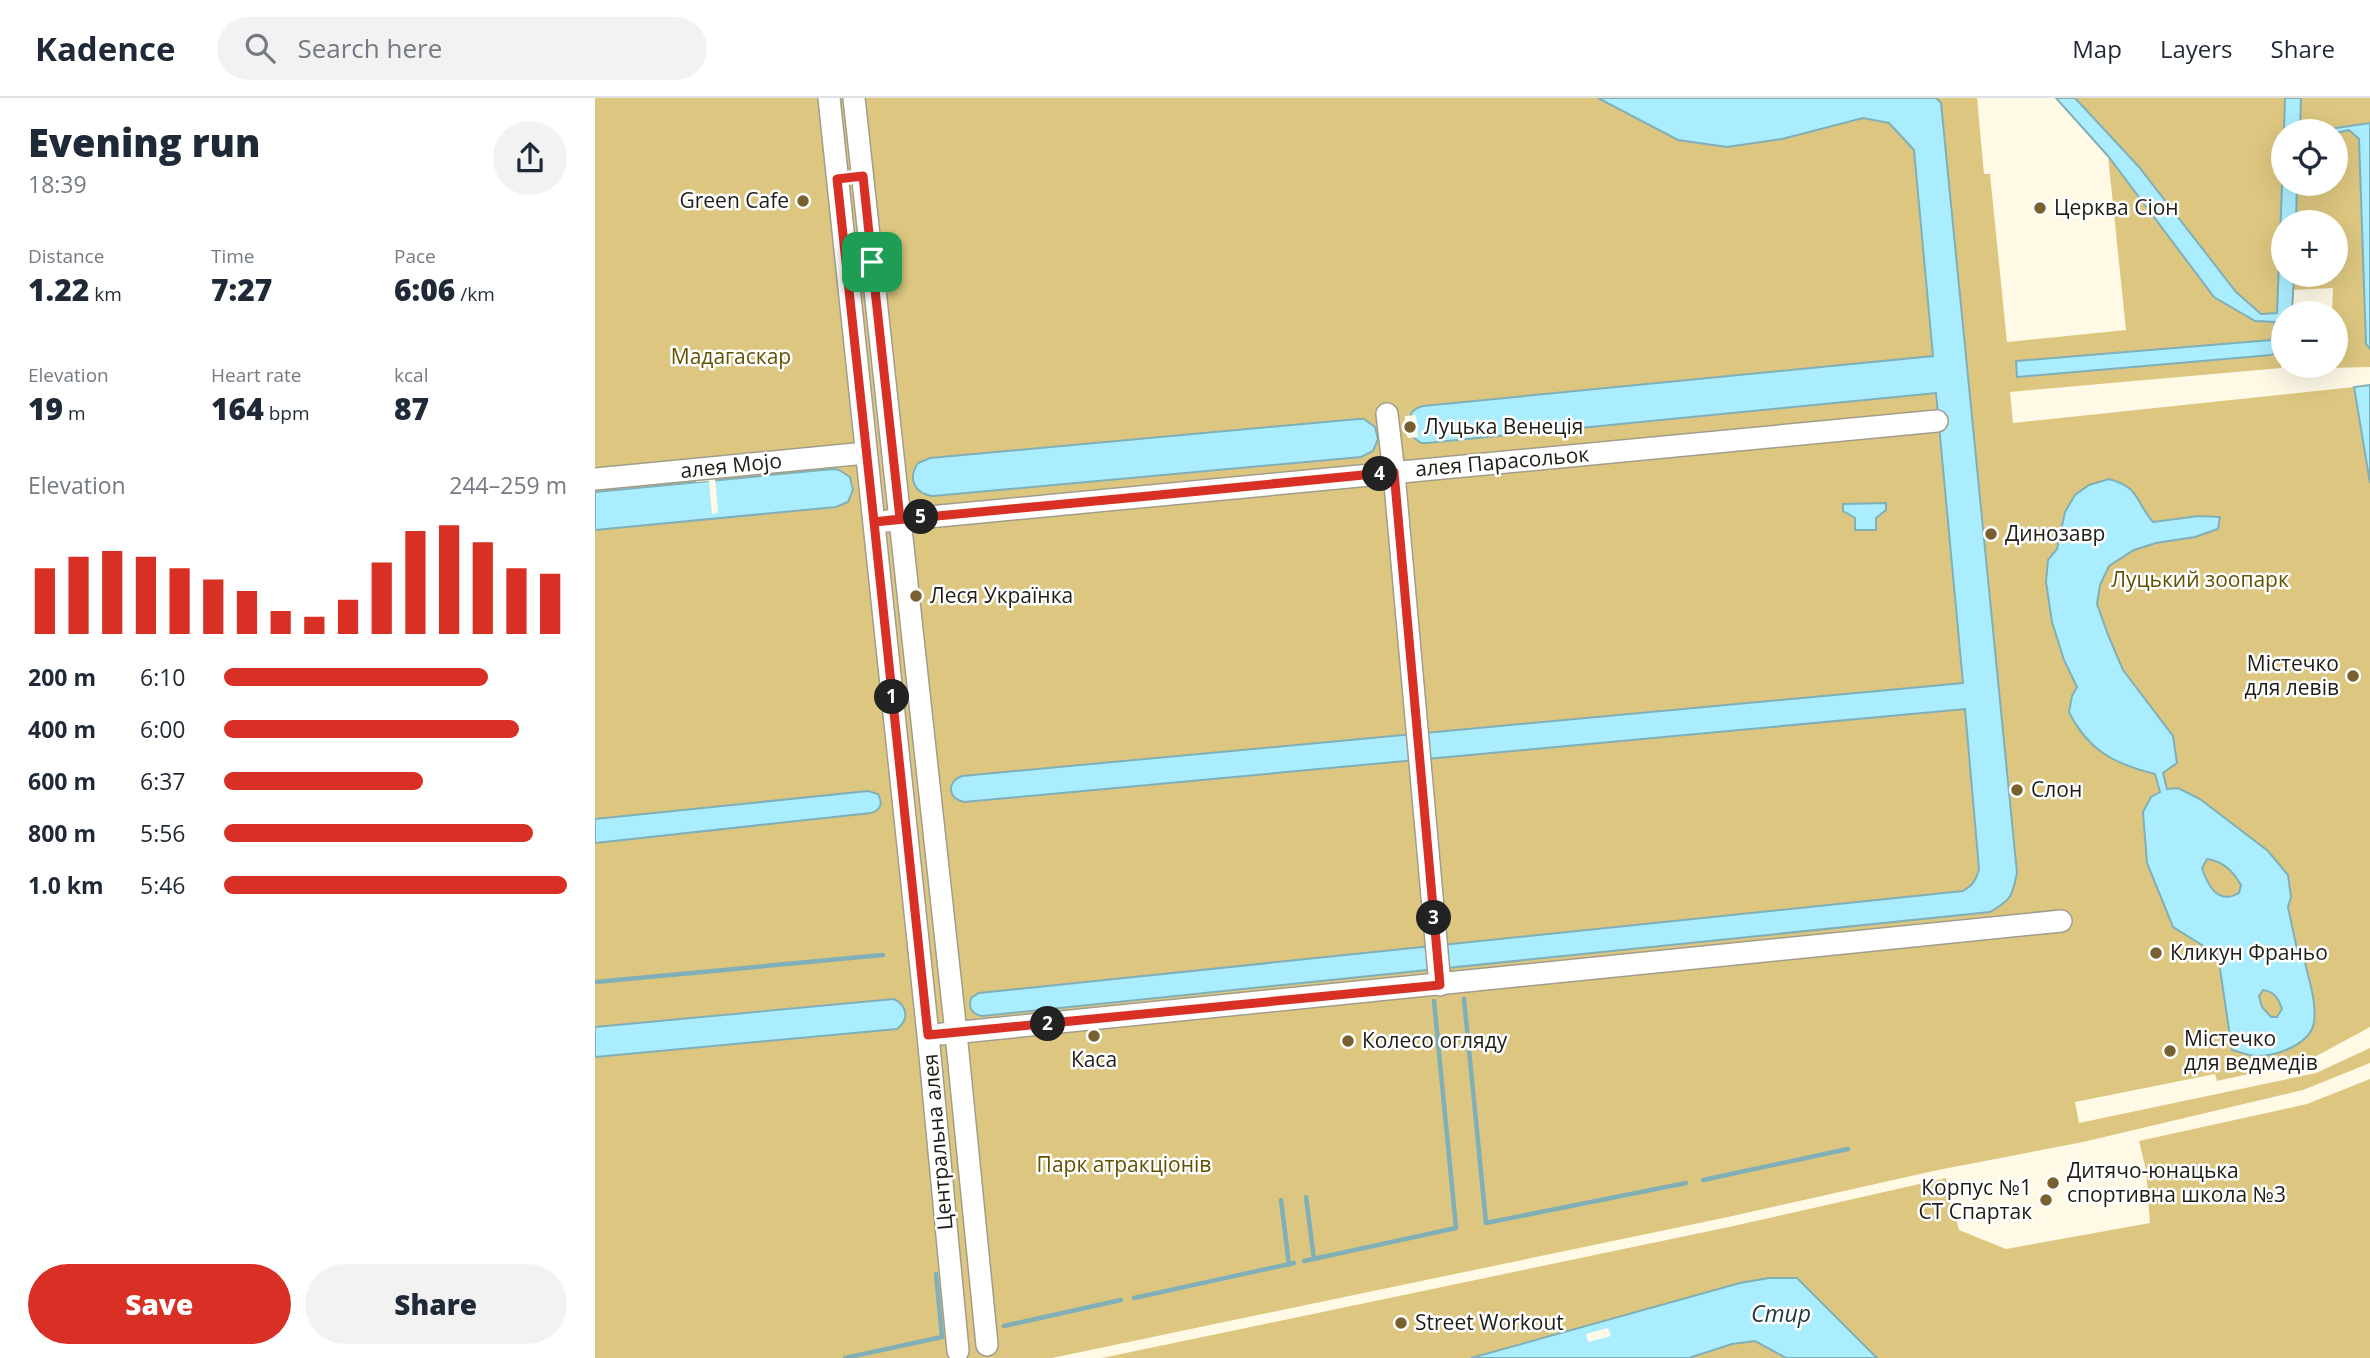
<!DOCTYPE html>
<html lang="en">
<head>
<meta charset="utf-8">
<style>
  :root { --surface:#fff; --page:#f2f2f3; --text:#1f2937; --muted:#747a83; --line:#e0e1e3; --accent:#d93025 }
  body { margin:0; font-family:"Open Sans",sans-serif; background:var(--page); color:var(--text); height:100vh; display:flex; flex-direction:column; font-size:26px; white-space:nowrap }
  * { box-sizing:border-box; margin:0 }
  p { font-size:23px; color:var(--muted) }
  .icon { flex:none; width:38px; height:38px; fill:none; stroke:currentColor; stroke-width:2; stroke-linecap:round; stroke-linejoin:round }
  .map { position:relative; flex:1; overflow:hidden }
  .sheet { display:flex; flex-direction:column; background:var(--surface); width:595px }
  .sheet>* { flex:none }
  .controls { position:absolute; left:1676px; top:21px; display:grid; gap:14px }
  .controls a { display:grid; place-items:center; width:77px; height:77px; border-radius:50%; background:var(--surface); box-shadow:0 7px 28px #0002; font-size:35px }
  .pin { position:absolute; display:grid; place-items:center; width:60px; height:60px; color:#fff; margin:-30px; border-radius:14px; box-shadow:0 4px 10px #0006 }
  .km { position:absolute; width:35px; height:35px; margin:-18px; border-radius:50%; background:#222; color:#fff; font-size:19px; line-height:35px; text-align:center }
  .round { display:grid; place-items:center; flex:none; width:74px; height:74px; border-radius:37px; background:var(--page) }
  .summary { display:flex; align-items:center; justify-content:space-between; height:119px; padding:0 28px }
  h1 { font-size:38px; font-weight:800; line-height:52px }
  .metrics { display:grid; grid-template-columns:repeat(3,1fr); gap:10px; height:119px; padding:7px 28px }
  .metrics div { display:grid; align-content:center }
  .metrics b { font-size:30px; font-weight:800 }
  .metrics small { font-size:19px; font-weight:400 }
  .metrics p { font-size:19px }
  .chart { height:196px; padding:14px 28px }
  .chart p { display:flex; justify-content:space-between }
  .chart svg { width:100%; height:126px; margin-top:7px; stroke:var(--accent); stroke-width:6 }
  .primary-button { display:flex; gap:14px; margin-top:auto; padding:14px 28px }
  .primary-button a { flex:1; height:80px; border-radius:42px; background:var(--accent); color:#fff; font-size:28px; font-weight:800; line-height:80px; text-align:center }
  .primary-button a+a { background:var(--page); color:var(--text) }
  ul { padding:0 28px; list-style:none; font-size:23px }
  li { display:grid; grid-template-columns:112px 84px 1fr; align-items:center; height:52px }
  li i { height:18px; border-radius:9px; background:var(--accent) }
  header { display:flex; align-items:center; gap:42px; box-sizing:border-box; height:98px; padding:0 35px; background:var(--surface); border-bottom:2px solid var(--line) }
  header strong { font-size:33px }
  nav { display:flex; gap:38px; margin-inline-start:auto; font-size:24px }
  .search { width:490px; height:63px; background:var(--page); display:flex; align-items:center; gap:18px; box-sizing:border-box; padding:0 24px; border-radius:38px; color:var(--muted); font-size:26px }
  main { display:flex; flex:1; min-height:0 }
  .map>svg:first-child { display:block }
</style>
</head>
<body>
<header>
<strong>Kadence</strong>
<div class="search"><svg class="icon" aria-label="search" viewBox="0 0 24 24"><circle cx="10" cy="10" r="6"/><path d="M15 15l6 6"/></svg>Search here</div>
<nav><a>Map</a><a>Layers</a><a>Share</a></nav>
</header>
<main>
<section class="sheet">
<div class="summary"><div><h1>Evening run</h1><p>18:39</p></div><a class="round"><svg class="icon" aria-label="share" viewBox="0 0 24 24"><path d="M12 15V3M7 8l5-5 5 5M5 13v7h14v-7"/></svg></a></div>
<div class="metrics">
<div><p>Distance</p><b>1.22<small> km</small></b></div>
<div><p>Time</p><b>7:27</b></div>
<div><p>Pace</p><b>6:06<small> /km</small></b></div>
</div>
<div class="metrics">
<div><p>Elevation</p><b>19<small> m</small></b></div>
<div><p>Heart rate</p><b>164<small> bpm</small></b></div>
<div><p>kcal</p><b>87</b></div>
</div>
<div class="chart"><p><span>Elevation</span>244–259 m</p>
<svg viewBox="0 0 160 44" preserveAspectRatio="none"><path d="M5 44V21M15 44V17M25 44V15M35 44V17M45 44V21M55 44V25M65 44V29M75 44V36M85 44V38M95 44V32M105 44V19M115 44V8M125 44V6M135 44V12M145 44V21M155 44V23"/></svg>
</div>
<ul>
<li><b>200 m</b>6:10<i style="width:77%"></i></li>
<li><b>400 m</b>6:00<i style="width:86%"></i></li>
<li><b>600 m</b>6:37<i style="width:58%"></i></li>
<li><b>800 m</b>5:56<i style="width:90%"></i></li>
<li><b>1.0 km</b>5:46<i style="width:100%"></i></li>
</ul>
<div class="primary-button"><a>Save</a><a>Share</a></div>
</section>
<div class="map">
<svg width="1775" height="1260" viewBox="0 0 1775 1260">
  <rect width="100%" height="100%" fill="#fff9e6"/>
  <path fill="#ddc780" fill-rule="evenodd" d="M0,0H1003L1083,42L1132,49L1187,41L1268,20L1294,25L1319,52L1338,258L829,308L817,313L813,319L832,345L1341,295L1368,585L367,678L369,704L1370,610L1384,771C1382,782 1378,787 1368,793L384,895L382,917L387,918L1395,814C1416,802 1417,799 1422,775L1352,65L1346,5L1341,0H1382L1389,76H1395L1412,244L1531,232L1513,58L1619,199L1680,223L1677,242L1422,263L1676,257L1689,249L1686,270L1415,294L1418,325L1759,289L1775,385V929L1712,963L1622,983L1620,976L1480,1004L1484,1025L1721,975L1775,950V965L1708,992L1488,1044L1343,1072L1133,1119L457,1260H0V432L241,409L258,385L250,375L238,371L0,394ZM763,321L775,324L783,335L772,357L766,359L338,398L335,360ZM285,700L284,710L276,715L110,733ZM299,901C315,908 312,921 302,931L136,946L133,916Z
    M1480,0H1690L1682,215L1666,216L1641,194L1544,69Z
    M1706,0H1775V25L1705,33Z
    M1754,32L1764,41L1771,246L1775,251V269L1736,270V268H1741V215H1737L1738,190L1698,192L1699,177H1741V124H1701L1702,86H1741V35Z
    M1775,981V1260H1282L1202,1180H1174L1145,1185L876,1260H507L1134,1129L1351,1080L1364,1132L1411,1151L1555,1125L1551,1072L1544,1043L1712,1006Z
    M1160,1243L1191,1260H1094L1137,1246Z"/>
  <path fill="#aaedfe" stroke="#80afb8" stroke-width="2" fill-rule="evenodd" d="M1003,0H1341L1346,5L1422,775C1417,799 1416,802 1395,814L387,918C377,916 373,910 376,900L384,895L1368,793C1378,787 1381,782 1384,771L1370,611L369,704C353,701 351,684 367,678L1368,585L1341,295L832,345H826L815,337C813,322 812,312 828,308L1338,258L1319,52L1294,25L1268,20L1187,41L1132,49L1083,42Z
    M1461,0H1480L1544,69L1641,194L1666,216L1682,215L1689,39V86H1702L1701,124H1689V177H1699L1697,215H1689V249L1676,257L1422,279L1421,263L1676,242L1680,224L1660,223L1619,199L1513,58Z
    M1690,0H1706L1705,33H1689Z
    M1775,25V251L1771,246L1764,41L1754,32L1741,35L1720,33Z
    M1775,287V385L1759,289Z
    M763,321H769L780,329L783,341L778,353L766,359L338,398C320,396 312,381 323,365L335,360Z
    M238,371L244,372L255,379L258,392L253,404L241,409L0,432V394Z
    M1514,381C1546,390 1539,402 1558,424L1604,418L1625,419L1623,431L1600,439L1561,445L1539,452L1514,468L1505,487L1502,506L1513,537L1528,572L1578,638L1582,665L1568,675L1572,691L1583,690L1605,701L1673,753L1693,777L1696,799L1693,809L1703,856L1709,860C1713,879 1722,904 1719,924C1716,946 1682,958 1663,958C1655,958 1645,954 1637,952L1623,857L1578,829L1552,765L1548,714L1556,699L1565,694L1560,676C1519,666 1493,652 1474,614L1477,598L1482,589L1469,562L1457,524L1451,484L1453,462L1462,451L1470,414L1480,397L1494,387ZM1612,761C1629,764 1637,772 1646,787L1644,795C1623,807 1613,788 1607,770ZM1668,892C1680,894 1683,900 1687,911L1682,919H1676L1667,909L1664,898Z
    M1291,405V412L1281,420V432H1260V420L1248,413V406Z
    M273,693L283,696C288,705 286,712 276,715L0,745V721Z
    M299,901C313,908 314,922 302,931L0,959V929Z
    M1174,1180H1202L1282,1260H1191L1160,1243L1137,1246L1094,1260H876L1145,1185Z"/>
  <path fill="#fff9e6" d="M821,317L823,339L813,340L809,332L810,318Z
    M120,379L123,415L117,416L114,383L101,384L100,381Z
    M1013,1230L1016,1238L993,1244L991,1236Z"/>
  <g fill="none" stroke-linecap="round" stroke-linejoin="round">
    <path stroke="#80afb8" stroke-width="4.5" d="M0,884L288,857
      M869,901L891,1125L1091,1085
      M1108,1082L1253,1051
      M711,1099L719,1161
      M686,1102L694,1167
      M709,1163L861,1130L839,903
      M539,1200L699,1165
      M409,1228L526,1202
      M250,1260L347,1239L341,1176"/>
    <defs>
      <path id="minor" d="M234,0L333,937L363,1253
        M259,0L361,935L392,1247
        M792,316L799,375L845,887
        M0,381L271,355
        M292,423L1342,323
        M347,936L1466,823"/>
    </defs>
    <use href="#minor" stroke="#a29d8b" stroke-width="24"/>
    <use href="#minor" stroke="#fff" stroke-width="21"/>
  </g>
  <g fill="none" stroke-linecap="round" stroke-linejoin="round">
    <defs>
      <path id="route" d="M277,164L305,421L279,424L333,937L845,887L799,374C626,391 452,408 279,424L242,81L268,78L277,164"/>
    </defs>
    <use href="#route" stroke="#fff" stroke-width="14"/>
    <use href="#route" stroke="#d93025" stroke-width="9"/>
  </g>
  <g fill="#796031" stroke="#fff" stroke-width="2.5">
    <circle cx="208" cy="103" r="7"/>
    <circle cx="1445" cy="110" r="7"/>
    <circle cx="815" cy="329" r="7"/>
    <circle cx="1396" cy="436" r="7"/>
    <circle cx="321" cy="498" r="7"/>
    <circle cx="1758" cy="578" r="7"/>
    <circle cx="1422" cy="692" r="7"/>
    <circle cx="1561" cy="855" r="7"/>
    <circle cx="499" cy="938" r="7"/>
    <circle cx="753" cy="943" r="7"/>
    <circle cx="1575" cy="953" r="7"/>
    <circle cx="1458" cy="1085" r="7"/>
    <circle cx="1451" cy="1102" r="7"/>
    <circle cx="806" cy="1225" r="7"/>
  </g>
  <g text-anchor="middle" stroke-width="5" stroke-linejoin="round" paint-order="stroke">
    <g font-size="21" fill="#1f1d16" stroke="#fff" text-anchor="start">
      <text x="194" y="110" text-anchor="end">Green Cafe</text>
      <text x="1459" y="117">Церква Сіон</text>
      <text x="829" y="336">Луцька Венеція</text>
      <text x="1410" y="443">Динозавр</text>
      <text x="335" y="505">Леся Українка</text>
      <text x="1744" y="573" text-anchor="end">Містечко<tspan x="1744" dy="24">для левів</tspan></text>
      <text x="1436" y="699">Слон</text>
      <text x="1575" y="862">Кликун Франьо</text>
      <text x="1589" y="948">Містечко<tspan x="1589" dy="24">для ведмедів</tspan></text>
      <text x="767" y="950">Колесо огляду</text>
      <text x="499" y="969" text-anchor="middle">Каса</text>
      <text x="1472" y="1080">Дитячо-юнацька<tspan x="1472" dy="24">спортивна школа №3</tspan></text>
      <text x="1437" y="1097" text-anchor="end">Корпус №1<tspan x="1437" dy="24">СТ Спартак</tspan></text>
      <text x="820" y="1232">Street Workout</text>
    </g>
    <g font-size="21" fill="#635102" stroke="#fff">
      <text x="136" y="266">Мадагаскар</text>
      <text x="1605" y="489">Луцький зоопарк</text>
      <text x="529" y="1074">Парк атракціонів</text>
    </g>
    <g font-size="21" fill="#1f1d16" stroke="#fff">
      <text transform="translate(907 364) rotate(-5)" y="7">алея Парасольок</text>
      <text transform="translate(136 368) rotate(-6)" y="7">алея Mojo</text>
      <text transform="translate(343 1044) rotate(-95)" y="7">Центральна алея</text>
    </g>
    <g font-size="23" font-style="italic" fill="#21383d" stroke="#fff">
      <text x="1186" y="1224">Стир</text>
    </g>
  </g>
</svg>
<div class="controls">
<a><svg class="icon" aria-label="locate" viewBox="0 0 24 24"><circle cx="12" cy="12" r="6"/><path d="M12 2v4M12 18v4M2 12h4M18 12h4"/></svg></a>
<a>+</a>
<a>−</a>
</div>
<div class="pin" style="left:277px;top:164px;background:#1e9e55"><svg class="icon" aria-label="arrive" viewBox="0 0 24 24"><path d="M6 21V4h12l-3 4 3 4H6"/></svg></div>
<b class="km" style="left:297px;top:599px">1</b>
<b class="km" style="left:453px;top:926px">2</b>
<b class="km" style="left:839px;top:820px">3</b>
<b class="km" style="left:785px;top:376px">4</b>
<b class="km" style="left:326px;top:419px">5</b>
</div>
</main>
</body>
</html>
